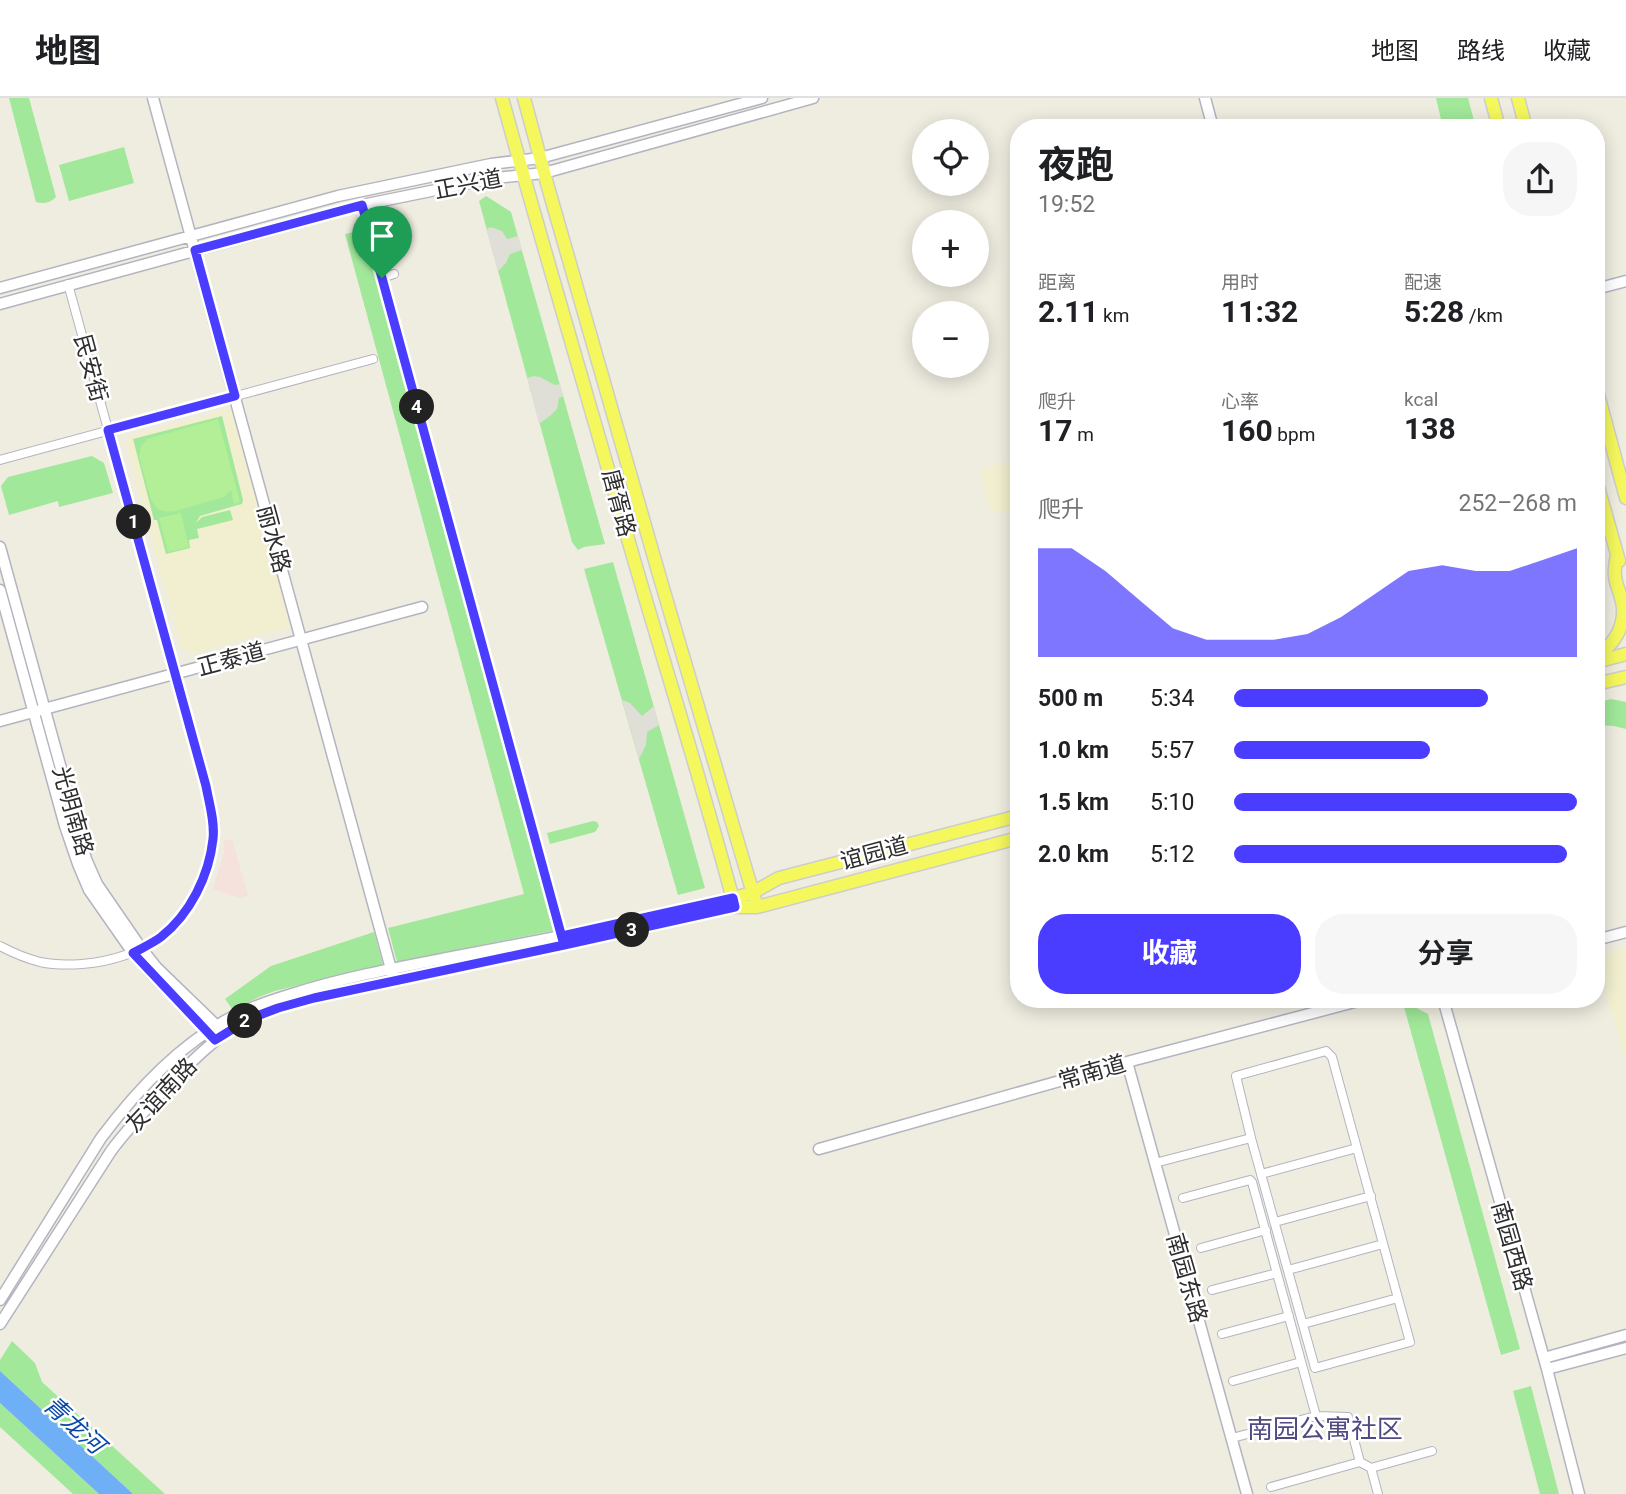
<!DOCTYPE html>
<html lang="zh">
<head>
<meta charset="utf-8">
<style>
  :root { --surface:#fff; --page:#f6f6f6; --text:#202124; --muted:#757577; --line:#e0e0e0; --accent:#4a3dff }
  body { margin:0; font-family:Roboto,"Noto Sans SC",sans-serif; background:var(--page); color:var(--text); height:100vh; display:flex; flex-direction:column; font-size:26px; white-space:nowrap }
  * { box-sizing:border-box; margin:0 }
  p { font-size:23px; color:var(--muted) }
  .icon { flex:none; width:38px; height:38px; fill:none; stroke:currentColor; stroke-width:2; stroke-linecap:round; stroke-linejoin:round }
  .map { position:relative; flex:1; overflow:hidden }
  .sheet { position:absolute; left:1010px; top:21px; width:595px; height:889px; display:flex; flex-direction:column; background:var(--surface); border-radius:28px; box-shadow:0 4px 18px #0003 }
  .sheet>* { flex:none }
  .buttons { position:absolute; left:912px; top:21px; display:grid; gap:14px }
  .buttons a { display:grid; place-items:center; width:77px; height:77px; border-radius:50%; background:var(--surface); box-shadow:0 4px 18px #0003; font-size:35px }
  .pin { position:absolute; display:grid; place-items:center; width:60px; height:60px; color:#fff; margin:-72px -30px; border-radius:50% 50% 50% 0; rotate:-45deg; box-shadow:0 0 7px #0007 }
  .pin .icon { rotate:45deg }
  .km { position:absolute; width:35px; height:35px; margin:-18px; border-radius:50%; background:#222; color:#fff; font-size:19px; line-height:35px; text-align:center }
  .round { display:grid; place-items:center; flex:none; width:74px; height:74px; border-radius:28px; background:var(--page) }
  .head { display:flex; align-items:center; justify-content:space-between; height:119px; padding:0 28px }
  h1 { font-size:38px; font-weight:700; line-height:52px }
  .stats { display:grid; grid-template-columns:repeat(3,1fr); gap:10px; height:119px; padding:7px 28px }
  .stats div { display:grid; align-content:center }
  .stats b { font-size:30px; font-weight:700 }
  .stats small { font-size:19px; font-weight:400 }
  .stats p { font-size:19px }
  .chart { height:196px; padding:14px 28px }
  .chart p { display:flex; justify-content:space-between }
  .chart svg { width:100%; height:126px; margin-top:7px; fill:var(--accent); opacity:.7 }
  .primary-button { display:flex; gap:14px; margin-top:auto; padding:14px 28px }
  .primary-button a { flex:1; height:80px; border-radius:28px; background:var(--accent); color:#fff; font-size:28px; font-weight:700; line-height:80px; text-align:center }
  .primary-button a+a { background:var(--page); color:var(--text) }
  ul { padding:0 28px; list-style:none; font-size:23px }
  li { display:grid; grid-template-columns:112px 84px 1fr; align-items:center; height:52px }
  li i { height:18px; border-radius:9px; background:var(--accent) }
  header { display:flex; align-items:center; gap:42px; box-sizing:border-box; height:98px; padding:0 35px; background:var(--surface); border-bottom:2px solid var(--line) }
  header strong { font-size:33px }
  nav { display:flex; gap:38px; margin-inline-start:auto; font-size:24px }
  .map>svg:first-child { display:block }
</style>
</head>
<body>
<header>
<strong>地图</strong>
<nav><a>地图</a><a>路线</a><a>收藏</a></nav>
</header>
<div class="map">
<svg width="1626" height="1396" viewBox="0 0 1626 1396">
  <rect width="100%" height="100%" fill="#efede0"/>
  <path fill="#f1efcf" d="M232,310L290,529L191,556L181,548L126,346L131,338Z
    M1018,361V414L990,413L980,371Z
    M1626,850V966L1599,868L1607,866L1604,856Z"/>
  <path fill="#f6e2dd" d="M232,741L248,798L239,800L213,791L224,754L223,743Z"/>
  <path fill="#a1e89a" d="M9,0H29L56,99C50,105 45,106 36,104Z
    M1436,0H1468L1476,30H1443Z
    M124,49L134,85L69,103L59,67Z
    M486,98L511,114L605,446L584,449L578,452L572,444L479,103Z
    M363,132L370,149L556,832L397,864L388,830L524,796L345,136Z
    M222,318L243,402L242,406L238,407L200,418L196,425L202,419L230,412L233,422L197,431L199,440L189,442L190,450L166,456L157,422H154L133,341Z
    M92,358L104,365L113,395L59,409L58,403L9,417L1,388L8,379Z
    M613,464L705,790L678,797L584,471Z
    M1611,601L1626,604V631L1614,628L1596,627V605Z
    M593,723L597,724L599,728L595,734L550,746L547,735Z
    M374,834L383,867L275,893L259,899L233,912L225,901L271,868Z
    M1411,907L1428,916L1520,1251L1501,1257L1404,909Z
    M12,1243L35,1265L42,1284L165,1396H133L0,1273V1262Z
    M1531,1288L1559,1396H1540L1513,1293Z
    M0,1305L99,1396H73L0,1329Z"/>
  <path fill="#b2ef96" d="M218,321L240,404L234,406L231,392L224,399L172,414L163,413L157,410L151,402L139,358L141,348L147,341Z
    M181,415L189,449L168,454L159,420Z"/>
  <path fill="#dfded7" d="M491,129L502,133L507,141L518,138L522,152L510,156L506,165L498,173L486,131Z
    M534,278L540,279L555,287L560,286L563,298L559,300L557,311L551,317L539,326L527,280Z
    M622,602L630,605L642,618L654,608L659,627L647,634L646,647L639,661Z"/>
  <path fill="#6faff5" d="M0,1273L133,1396H99L0,1305Z"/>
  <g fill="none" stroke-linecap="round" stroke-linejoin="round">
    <defs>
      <path id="street" d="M362,107L562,840
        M382,180L394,176
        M0,362L373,261
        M0,848C13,855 25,860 40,864C54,867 68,867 82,866C144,861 190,828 207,767C209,758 212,749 213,741C215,723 209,705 206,688L68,186
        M1155,1065L1251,1040L1315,1270L1410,1244L1332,959L1326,953L1236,978L1251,1040
        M1261,1076L1357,1050
        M1183,1100L1250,1082L1252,1084L1316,1318L1348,1319L1360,1364L1371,1370L1378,1396
        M1275,1124L1371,1098
        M1201,1150L1266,1132
        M1288,1172L1383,1146
        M1212,1192L1277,1175
        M1303,1226L1398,1200
        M1222,1236L1289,1218
        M1233,1283L1301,1264
        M1232,1340L1316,1318
        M1371,1370L1432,1353
        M1271,1389L1360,1364"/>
      <path id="secondary" d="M153,0L394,882
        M1205,0L1213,30
        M0,190L338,98L491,66L540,60L762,0
        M1596,191L1626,183
        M0,206L362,107L495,80L544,75L813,0
        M0,449L76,725L86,761L97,786L141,850L157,870L220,931
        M0,492L65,728L78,766L89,792L119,835L133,855L151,875L211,937
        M0,623L422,509
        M1596,842L1626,834
        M1443,901L1547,1271L1579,1396
        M1127,964L1247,1396
        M819,1051L1127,964L1366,901
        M0,1202L101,1040C136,993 180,946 232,919C251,909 272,902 292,896C342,880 395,870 447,860C543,842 638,823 733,800
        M0,1226L111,1053C128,1030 148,1009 168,988C192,963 216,938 247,922C268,912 291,906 314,899L735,809
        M1544,1260L1626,1237
        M1547,1271L1626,1250"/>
      <path id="primary" d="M502,0C543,150 588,299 630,448C665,569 703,688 735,809H757L1018,740
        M524,0L548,89L660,480L757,809
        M1491,0L1499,30
        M1518,0L1526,30
        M1596,289L1626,400
        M1596,382L1619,463
        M1596,556C1613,550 1624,529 1623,511C1623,500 1616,489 1615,478C1614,471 1616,463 1617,456
        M1596,564L1626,556
        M1596,586L1626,579
        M733,800L752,795L779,780L1018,718"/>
    </defs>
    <use href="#street" stroke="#b4b4c1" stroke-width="10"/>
    <use href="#secondary" stroke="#b4b4c1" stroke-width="13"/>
    <use href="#primary" stroke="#cdcdcd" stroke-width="15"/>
    <use href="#street" stroke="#fff" stroke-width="8"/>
    <use href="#secondary" stroke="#fff" stroke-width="10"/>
    <use href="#primary" stroke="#f5f85c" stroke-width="12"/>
  </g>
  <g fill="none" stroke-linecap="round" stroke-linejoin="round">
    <defs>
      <path id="route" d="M382,180L362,107L195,152L235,298L108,332L206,688C209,705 215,723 213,741C209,778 190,816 161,839C153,845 142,850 133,855L215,942L249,921L278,910L314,900L564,847L562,838L733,800L735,809L564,847L382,180"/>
    </defs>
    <use href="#route" stroke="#fff" stroke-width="14"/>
    <use href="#route" stroke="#4a3dff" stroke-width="9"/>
  </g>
  <g text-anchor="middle" stroke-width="5" stroke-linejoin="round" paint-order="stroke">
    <g font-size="23" fill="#2e2e2e" stroke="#fff">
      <text transform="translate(468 86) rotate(-11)" y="8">正兴道</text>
      <text transform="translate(91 270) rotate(75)" y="8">民安街</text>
      <text transform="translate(619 405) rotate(75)" y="8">唐胥路</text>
      <text transform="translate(274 441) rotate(75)" y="8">丽水路</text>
      <text transform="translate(231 561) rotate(-15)" y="8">正泰道</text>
      <text transform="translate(73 713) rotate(74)" y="8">光明南路</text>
      <text transform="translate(874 755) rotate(-15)" y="8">谊园道</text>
      <text transform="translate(1092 974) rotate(-16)" y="8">常南道</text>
      <text transform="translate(161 997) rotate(-47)" y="8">友谊南路</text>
      <text transform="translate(1512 1148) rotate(74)" y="8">南园西路</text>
      <text transform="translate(1187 1180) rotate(74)" y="8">南园东路</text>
    </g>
    <g font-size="24" font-style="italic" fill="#0748a8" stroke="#fff">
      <text transform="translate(74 1327) rotate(42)" y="8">青龙河</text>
    </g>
    <g font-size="26" fill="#4f4b82" stroke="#fff">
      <text x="1325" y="1340">南园公寓社区</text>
    </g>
  </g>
</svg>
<div class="buttons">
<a><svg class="icon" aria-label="locate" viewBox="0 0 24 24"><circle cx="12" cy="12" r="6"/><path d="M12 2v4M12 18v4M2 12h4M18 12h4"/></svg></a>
<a>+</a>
<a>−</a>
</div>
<div class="pin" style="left:382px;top:180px;background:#1e9e55"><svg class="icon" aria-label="arrive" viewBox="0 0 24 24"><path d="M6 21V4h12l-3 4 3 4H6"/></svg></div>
<b class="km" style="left:134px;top:424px">1</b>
<b class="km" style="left:245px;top:923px">2</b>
<b class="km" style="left:632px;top:832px">3</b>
<b class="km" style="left:417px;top:309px">4</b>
<section class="sheet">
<div class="head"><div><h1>夜跑</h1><p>19:52</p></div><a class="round"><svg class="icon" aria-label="share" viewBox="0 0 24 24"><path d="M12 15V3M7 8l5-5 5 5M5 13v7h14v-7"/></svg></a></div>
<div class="stats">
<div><p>距离</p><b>2.11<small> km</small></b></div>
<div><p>用时</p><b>11:32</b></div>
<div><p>配速</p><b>5:28<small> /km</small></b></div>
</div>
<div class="stats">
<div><p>爬升</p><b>17<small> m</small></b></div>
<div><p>心率</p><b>160<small> bpm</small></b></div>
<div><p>kcal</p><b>138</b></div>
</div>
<div class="chart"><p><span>爬升</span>252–268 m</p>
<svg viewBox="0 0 160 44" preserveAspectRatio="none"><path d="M0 44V6L10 6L20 14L30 24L40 34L50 38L60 38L70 38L80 36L90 30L100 22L110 14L120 12L130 14L140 14L150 10L160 6V44z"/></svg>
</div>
<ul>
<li><b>500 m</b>5:34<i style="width:74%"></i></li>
<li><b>1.0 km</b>5:57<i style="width:57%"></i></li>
<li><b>1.5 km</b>5:10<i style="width:100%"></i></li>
<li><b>2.0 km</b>5:12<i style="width:97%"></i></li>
</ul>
<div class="primary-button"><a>收藏</a><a>分享</a></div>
</section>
</div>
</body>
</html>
